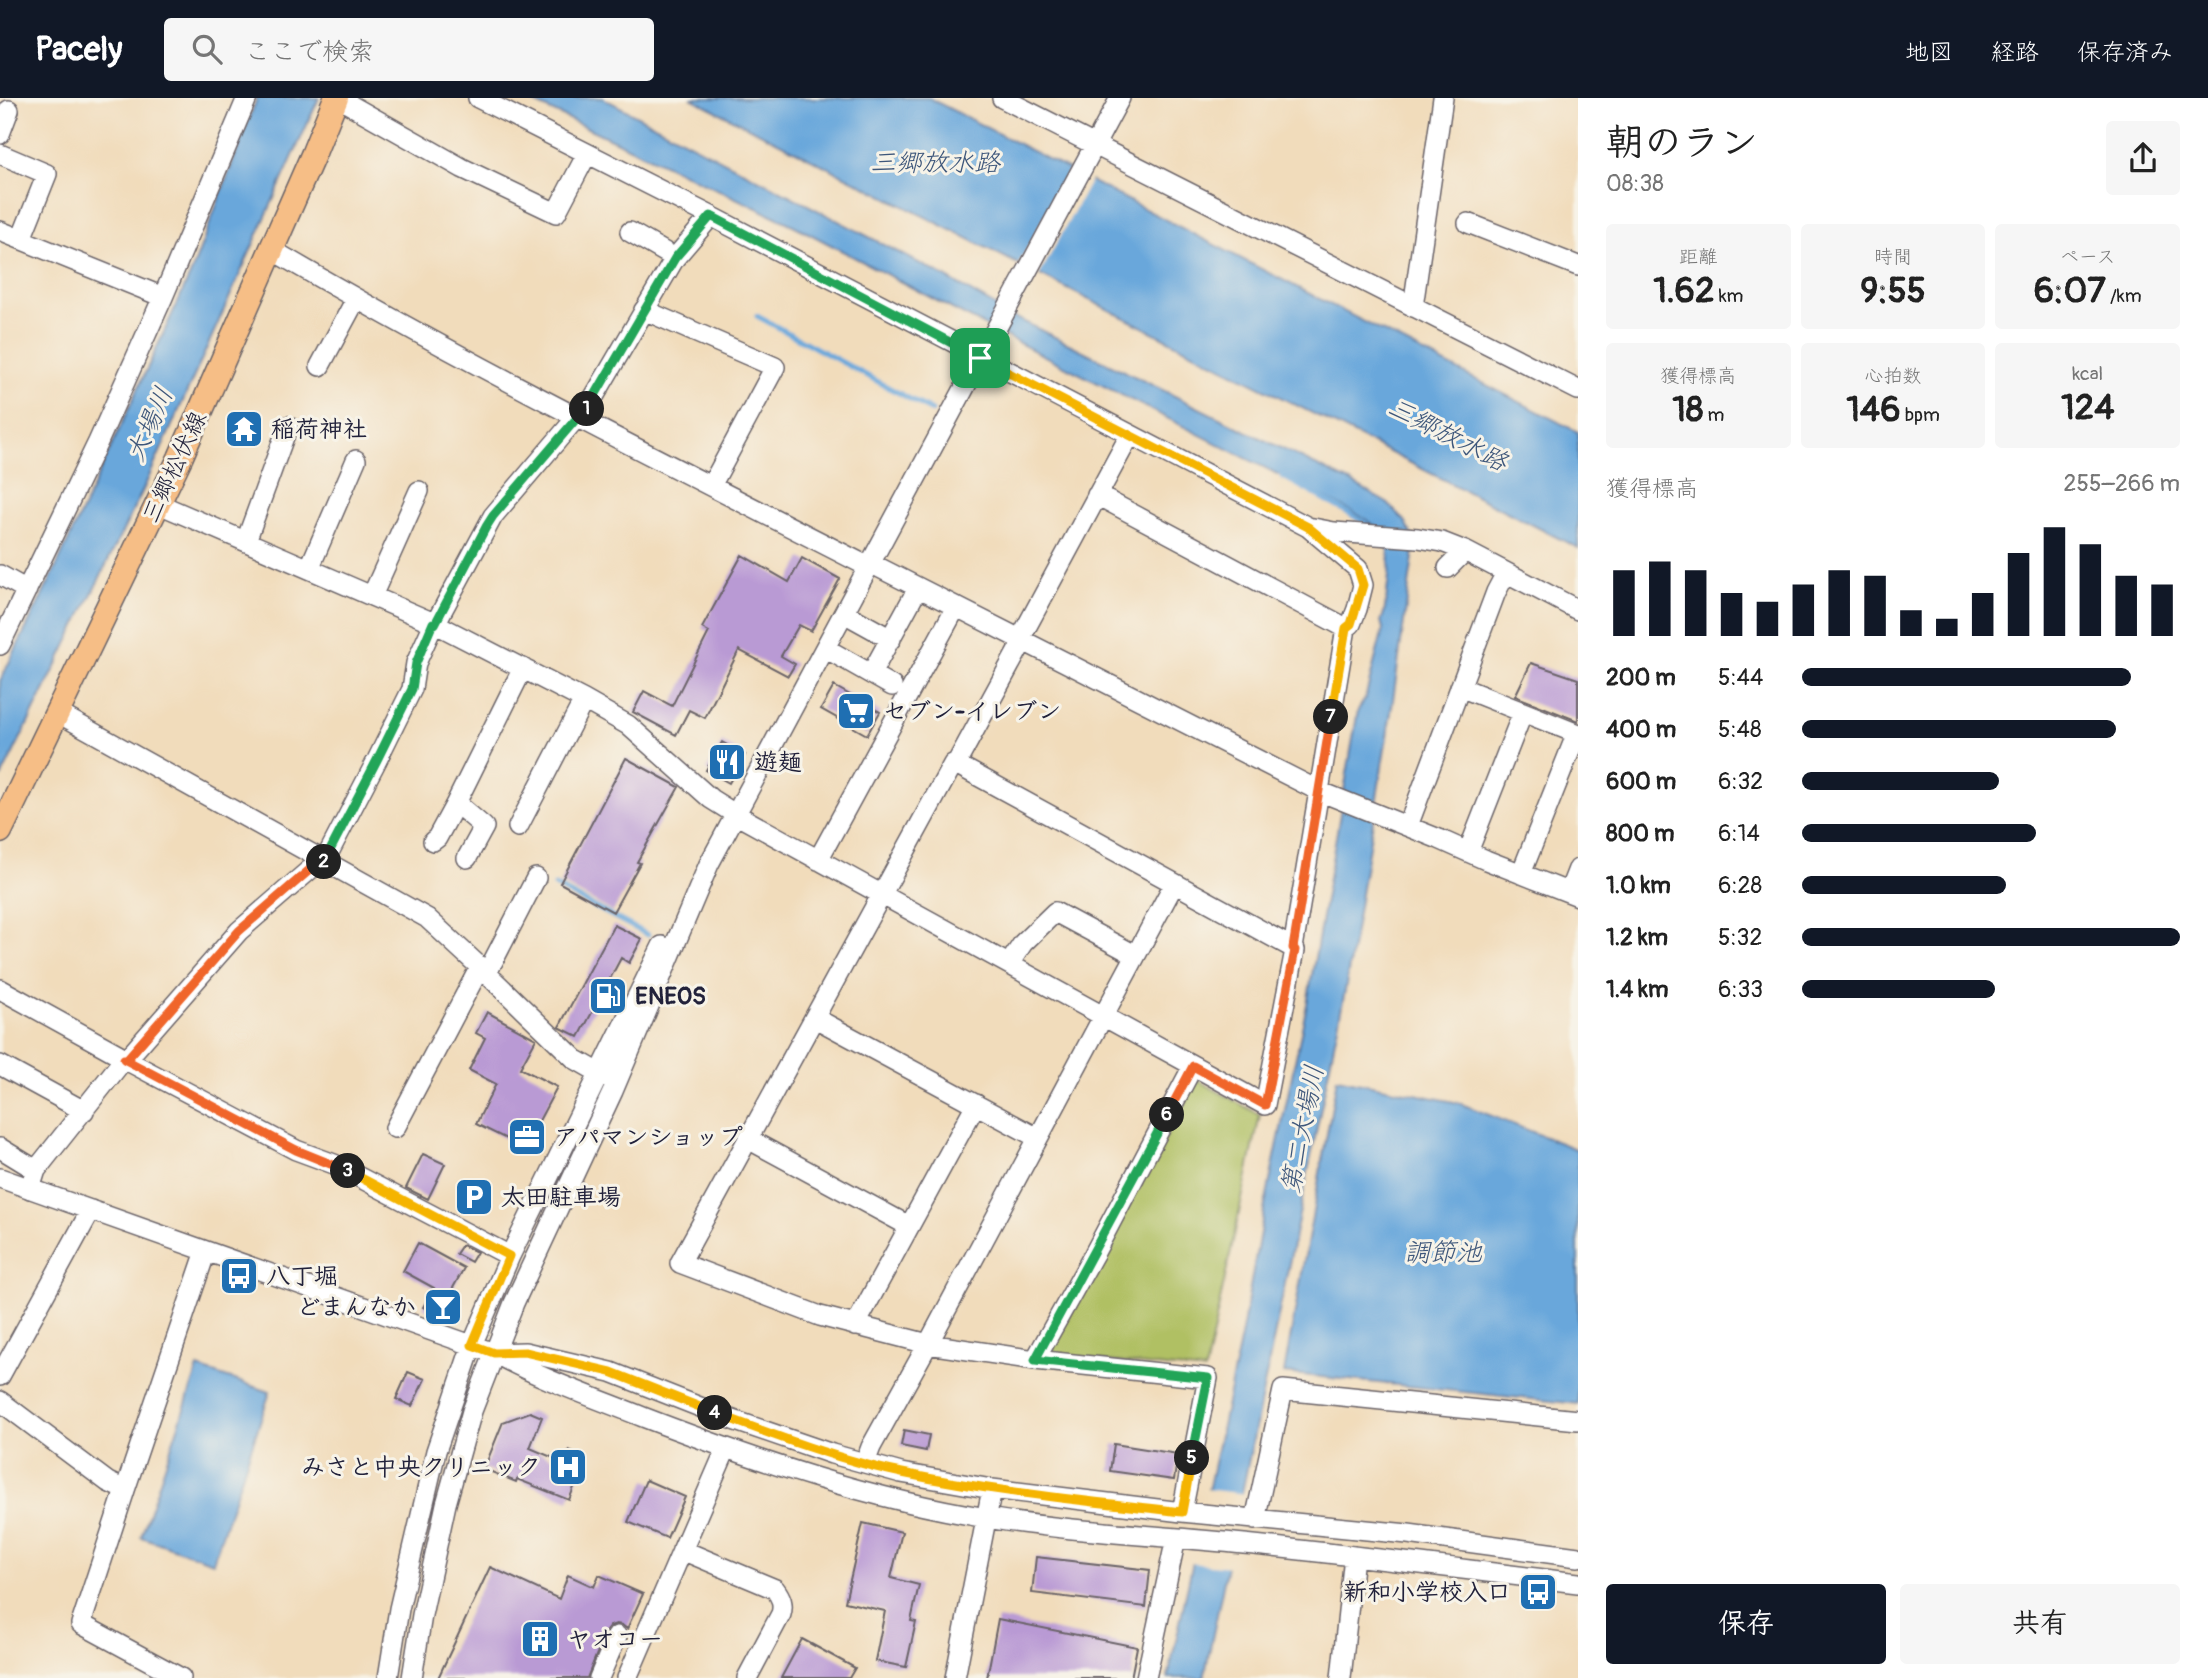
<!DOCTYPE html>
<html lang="ja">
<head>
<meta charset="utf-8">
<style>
  :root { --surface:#fff; --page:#f6f6f6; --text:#222; --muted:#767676; --accent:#111827 }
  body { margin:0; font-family:Pangolin,"Klee One",sans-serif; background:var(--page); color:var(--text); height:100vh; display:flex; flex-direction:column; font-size:26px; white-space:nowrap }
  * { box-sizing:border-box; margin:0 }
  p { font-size:23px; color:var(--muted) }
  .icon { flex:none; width:38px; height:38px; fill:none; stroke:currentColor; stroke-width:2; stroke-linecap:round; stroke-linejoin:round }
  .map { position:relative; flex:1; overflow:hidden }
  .sheet { display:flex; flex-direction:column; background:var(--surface); width:630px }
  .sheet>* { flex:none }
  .pin { position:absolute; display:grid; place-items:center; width:60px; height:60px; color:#fff; margin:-30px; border-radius:14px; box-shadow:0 4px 10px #0006 }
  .km { position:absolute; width:35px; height:35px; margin:-18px; border-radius:50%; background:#222; color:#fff; font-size:19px; line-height:35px; text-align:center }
  .round { display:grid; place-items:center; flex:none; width:74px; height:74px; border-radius:7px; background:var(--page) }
  .summary { display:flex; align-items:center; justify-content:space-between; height:119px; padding:0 28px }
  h1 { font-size:38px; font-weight:800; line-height:52px }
  .figures { display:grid; grid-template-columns:repeat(3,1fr); gap:10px; height:119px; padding:7px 28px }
  .figures div { display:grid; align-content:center; border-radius:7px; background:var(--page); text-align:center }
  .figures b { font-size:35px; font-weight:800 }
  .figures small { font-size:19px; font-weight:400 }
  .figures p { font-size:19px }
  .chart { height:196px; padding:14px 28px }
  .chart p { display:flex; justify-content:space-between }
  .chart svg { width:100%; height:126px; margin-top:7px; stroke:var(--accent); stroke-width:6 }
  .button { display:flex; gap:14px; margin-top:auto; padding:14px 28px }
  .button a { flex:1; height:80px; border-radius:7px; background:var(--accent); color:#fff; font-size:28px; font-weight:800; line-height:80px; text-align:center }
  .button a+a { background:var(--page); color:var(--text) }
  ul { padding:0 28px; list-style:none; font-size:23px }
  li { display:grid; grid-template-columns:112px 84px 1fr; align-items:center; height:52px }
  li i { height:18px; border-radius:9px; background:var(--accent) }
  header { display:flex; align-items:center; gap:42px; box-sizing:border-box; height:98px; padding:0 35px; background:var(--accent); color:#fff }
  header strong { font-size:33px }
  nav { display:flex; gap:38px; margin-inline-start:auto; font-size:24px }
  .search { width:490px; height:63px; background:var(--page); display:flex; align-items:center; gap:18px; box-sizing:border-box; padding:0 24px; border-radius:7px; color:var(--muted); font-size:26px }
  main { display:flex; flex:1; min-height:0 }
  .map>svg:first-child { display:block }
</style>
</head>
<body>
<header>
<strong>Pacely</strong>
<div class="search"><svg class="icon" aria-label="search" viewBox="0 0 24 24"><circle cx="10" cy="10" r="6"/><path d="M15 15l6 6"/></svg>ここで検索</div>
<nav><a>地図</a><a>経路</a><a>保存済み</a></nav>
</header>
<main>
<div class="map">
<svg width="1578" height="1580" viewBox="0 0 1578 1580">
  <rect width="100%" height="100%" fill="#f7f3e8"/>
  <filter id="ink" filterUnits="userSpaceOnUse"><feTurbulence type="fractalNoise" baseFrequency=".0143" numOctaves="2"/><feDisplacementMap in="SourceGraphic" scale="14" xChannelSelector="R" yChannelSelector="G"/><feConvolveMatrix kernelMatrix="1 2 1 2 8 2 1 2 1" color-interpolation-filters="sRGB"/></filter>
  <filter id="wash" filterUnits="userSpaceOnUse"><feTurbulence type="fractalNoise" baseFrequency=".00686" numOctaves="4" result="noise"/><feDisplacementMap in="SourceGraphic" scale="28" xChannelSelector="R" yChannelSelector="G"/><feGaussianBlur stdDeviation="1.57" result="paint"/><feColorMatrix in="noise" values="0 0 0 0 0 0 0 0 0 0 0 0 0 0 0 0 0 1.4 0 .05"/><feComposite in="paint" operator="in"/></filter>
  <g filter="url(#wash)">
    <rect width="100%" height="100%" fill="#f1dcbb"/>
    <path fill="#b0c063" stroke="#69714f" stroke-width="2" d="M1197,982L1260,1017L1205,1273L1056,1258L1052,1248Z"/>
    <path fill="#69a7db" stroke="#46648b" stroke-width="2" d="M257,0H319L143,392L0,682V583L52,478L191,175Z
      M524,0H603L938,175L1016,220L1350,384L1387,405L1406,424L1415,445L1393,602L1345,893L1204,1580H1168L1241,1239L1265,1107L1307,906L1358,612L1365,601L1383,531L1381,523C1387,512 1386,498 1388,486C1393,452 1389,434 1358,417L958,214L795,128Z
      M691,0H929L1578,334V450Z
      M1337,980L1459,1005L1578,1052V1306L1284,1275Z
      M198,1270L270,1294L213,1464L141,1439Z"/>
    <path fill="#f1dcbb" d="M1071,69L1092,80L1038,180L1017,169Z
      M1205,1391L1246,1396L1231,1469L1189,1465Z"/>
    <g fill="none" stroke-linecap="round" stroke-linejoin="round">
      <path stroke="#69a7db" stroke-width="5" d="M757,218L932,313
        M1282,378L1361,422L1373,431
        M555,788L648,837"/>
    </g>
    <g id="blocks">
      <path fill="#b99ad4" d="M742,457L789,484L802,460L840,481L811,533L799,527L781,558L795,566L788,578L739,552L705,620L689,612L676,637L633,614L644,593L672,608L709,534L702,530Z
        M1531,565L1578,581V623L1515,598Z
        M834,588L880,614L867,637L821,611Z
        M722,644L745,657L729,685L706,672Z
        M626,660L679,689L637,764L640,765L613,814L560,785Z
        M614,827L642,841L629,865L621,860L579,939L559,929Z
        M487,914L536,941L520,970L557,989L534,1032L540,1035L531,1053L476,1026L496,986L469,972L485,940L476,935Z
        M423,1056L445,1066L428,1101L406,1090Z
        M418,1145L464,1170L448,1199L460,1206L451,1224L423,1209L434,1190L403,1173Z
        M462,1147L477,1154L471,1164L456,1156Z
        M408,1274L425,1281L412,1308L396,1301Z
        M530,1314L542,1319L530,1350L556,1361L558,1356L566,1359L569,1352L586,1359L569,1402L517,1381L516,1384L484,1371L503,1324Z
        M904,1332L929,1337L926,1353L901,1348Z
        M1114,1346L1178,1356L1174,1382L1110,1373Z
        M646,1382L685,1399L667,1440L628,1424Z
        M863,1425L902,1434L891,1480L919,1487L911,1523L916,1524L906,1569L875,1563L885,1513L845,1504Z
        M1036,1459L1150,1472L1146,1509L1032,1495Z
        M490,1469L559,1501L568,1477L594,1489L599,1477L643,1496L627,1531L622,1527L616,1526L610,1528L606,1533L587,1580H438Z
        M998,1521L1137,1549L1131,1580H987Z
        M802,1541L855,1570L849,1580H781Z"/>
    </g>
  </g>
  <g filter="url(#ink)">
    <use href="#blocks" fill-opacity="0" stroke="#6a6368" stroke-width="2"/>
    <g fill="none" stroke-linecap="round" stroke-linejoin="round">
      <defs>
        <path id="minor" d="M338,0L462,70L556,115L587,56
          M478,0L711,118L1308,429L1334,434L1418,440L1442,444L1465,453L1578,512
          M1002,0L1578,292
          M0,36L9,12
          M0,56L47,76L21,141
          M1468,125L1578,168
          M0,133L163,199
          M630,134L675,160
          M272,152C464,265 664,364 863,466L876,468L1319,693L1439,741L1486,762L1578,798
          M1413,209L1443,0
          M644,212L775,269L711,388
          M320,268L356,201
          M581,321L675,160L711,118
          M1097,397L1346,530
          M159,406L434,525L584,602L628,627L711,701L735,716L1265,1007L1295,852L1293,850L1346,530L1351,526L1357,511L1363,487L1358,471L1308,429
          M246,443L288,328
          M1448,470L1465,453
          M309,471L356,362
          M0,477L27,492
          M372,498L419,393
          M844,515L891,541
          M435,526L493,418L577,319
          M1020,541L1130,337
          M1023,543L956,666L1293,850
          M0,547L98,344L163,199L247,0
          M825,550L892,588
          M871,576L918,490
          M1460,589L1578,636
          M58,615L427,820L480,869L575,961L610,981
          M1408,728L1496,494L1506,475
          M518,729L584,602
          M433,743L437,740L456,705
          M1468,754L1523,614
          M467,760L484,729L456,705L523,570
          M818,762L956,509
          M324,764L377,662L412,591L416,565L434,525
          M1521,776L1577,635
          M1569,794L1578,771
          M1009,866L1023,845L1055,814L1135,857
          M487,875L536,780
          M0,891L127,961
          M815,920L1038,1040
          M124,961L296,1052L334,1066L510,1158
          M0,967L84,1013
          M395,1030L480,869
          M748,1041L953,666H956
          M0,1050L36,1072
          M0,1080L494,1255C541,1281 593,1299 643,1319C755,1362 869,1401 987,1420C1072,1434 1158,1437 1244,1446C1355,1457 1467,1472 1578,1485
          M30,1091L36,1072L124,961H127L239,833L321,762
          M909,1128L748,1041L680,1165L820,1218L928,1246L1035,1262L1208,1280L1182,1414
          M855,1228L976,1006
          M495,1255L525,1254L611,1274L733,1322L832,1356L901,1375L992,1391L1182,1414L1408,1436L1578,1459
          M1035,1262L1094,1156L1193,968
          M0,1278L91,1112
          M0,1303L108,1384L125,1392L206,1153
          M865,1365L871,1349L928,1246L1174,786
          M125,1392L81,1526L181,1580
          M1255,1422L1283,1292L1578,1322
          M682,1452L775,1491C781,1499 784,1506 781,1516L747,1580
          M388,1580L399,1511L436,1353L472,1247L510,1158L662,848
          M412,1580L422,1517L446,1406L472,1313L514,1205L613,993L709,766L1120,0
          M599,1580L617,1538
          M627,1580L726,1351
          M955,1580L992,1391
          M1146,1580L1176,1440
          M1341,1580L1354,1458"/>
        <path id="major" d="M0,733L180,360L313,57L336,0"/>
      </defs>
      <use href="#minor" stroke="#6a6368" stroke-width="22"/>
      <use href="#major" stroke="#6a6368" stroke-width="27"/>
      <use href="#minor" stroke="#fff" stroke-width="19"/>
      <use href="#major" stroke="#f6be86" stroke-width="24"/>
    </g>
  </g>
  <g fill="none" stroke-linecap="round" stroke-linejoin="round" filter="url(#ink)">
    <defs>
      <path id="split-1" d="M587,311L675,160L711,118L980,260"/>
      <path id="split-2" d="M324,764L377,662L412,591L416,565L433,525L435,526L486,429L493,418L577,320L580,321L587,311"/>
      <path id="split-3" d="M324,764L321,762L239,833L127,961H124L296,1052L348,1073"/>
      <path id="split-4" d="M348,1073L509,1158L472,1247L494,1255L525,1254L611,1274L715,1315"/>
      <path id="split-5" d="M715,1315C773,1337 842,1363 902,1375C994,1394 1089,1403 1182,1414L1192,1360"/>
      <path id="split-6" d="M1167,1017L1035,1262L1208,1280L1192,1360"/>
      <path id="split-7" d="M1167,1017L1193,968L1265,1007L1295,852L1293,850L1331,619"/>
      <path id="split-8" d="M980,260L1308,429L1358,471L1363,487L1351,526L1346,530L1331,619"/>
    </defs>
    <use href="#split-1" stroke="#fff" stroke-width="14"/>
    <use href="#split-2" stroke="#fff" stroke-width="14"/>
    <use href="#split-3" stroke="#fff" stroke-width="14"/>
    <use href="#split-4" stroke="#fff" stroke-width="14"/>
    <use href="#split-5" stroke="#fff" stroke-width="14"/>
    <use href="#split-6" stroke="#fff" stroke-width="14"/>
    <use href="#split-7" stroke="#fff" stroke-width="14"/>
    <use href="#split-8" stroke="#fff" stroke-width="14"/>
    <use href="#split-1" stroke="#22a559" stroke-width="9"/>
    <use href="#split-2" stroke="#22a559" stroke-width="9"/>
    <use href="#split-3" stroke="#f0652b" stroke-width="9"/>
    <use href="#split-4" stroke="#f5b400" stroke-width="9"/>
    <use href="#split-5" stroke="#f5b400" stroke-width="9"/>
    <use href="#split-6" stroke="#22a559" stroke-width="9"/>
    <use href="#split-7" stroke="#f0652b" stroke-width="9"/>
    <use href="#split-8" stroke="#f5b400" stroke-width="9"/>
  </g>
  <defs>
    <symbol id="temple-square" viewBox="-11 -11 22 22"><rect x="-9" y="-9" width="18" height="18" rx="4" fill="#1f6fb2" stroke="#f7f3e8"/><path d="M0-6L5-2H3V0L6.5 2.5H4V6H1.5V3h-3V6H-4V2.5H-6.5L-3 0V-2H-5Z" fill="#fff"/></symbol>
    <symbol id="supermarket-square" viewBox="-11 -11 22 22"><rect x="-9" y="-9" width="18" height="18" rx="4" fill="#1f6fb2" stroke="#f7f3e8"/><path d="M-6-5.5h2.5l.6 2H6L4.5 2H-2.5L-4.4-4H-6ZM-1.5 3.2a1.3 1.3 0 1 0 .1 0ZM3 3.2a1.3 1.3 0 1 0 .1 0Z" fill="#fff"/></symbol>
    <symbol id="restaurant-square" viewBox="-11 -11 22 22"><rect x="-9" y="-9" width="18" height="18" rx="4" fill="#1f6fb2" stroke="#f7f3e8"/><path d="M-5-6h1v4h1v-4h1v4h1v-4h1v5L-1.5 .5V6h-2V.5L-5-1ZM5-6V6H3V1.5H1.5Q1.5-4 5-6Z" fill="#fff"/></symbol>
    <symbol id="fuel-square" viewBox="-11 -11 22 22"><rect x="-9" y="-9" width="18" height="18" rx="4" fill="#1f6fb2" stroke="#f7f3e8"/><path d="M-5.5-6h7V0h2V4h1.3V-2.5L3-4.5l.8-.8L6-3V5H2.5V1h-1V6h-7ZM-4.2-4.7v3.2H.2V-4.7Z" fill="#fff"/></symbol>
    <symbol id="office-square" viewBox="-11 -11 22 22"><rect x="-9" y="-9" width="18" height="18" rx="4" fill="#1f6fb2" stroke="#f7f3e8"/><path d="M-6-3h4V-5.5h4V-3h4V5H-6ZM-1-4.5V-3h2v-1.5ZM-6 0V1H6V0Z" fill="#fff"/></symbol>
    <symbol id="parking-square" viewBox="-11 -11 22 22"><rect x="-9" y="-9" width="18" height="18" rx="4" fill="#1f6fb2" stroke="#f7f3e8"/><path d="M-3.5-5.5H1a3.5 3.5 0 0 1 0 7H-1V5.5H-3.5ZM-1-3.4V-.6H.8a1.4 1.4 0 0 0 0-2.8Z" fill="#fff"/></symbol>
    <symbol id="bus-square" viewBox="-11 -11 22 22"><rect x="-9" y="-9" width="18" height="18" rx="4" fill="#1f6fb2" stroke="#f7f3e8"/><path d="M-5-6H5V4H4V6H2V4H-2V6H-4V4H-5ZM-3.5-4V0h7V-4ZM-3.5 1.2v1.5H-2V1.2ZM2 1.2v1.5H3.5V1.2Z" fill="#fff"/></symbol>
    <symbol id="bar-square" viewBox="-11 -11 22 22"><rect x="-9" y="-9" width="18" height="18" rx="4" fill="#1f6fb2" stroke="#f7f3e8"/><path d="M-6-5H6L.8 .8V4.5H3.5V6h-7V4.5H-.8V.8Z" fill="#fff"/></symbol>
    <symbol id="hospital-square" viewBox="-11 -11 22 22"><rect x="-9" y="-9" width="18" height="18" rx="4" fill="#1f6fb2" stroke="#f7f3e8"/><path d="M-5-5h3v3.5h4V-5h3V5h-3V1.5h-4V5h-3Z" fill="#fff"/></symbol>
    <symbol id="building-square" viewBox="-11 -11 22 22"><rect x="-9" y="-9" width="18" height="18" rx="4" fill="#1f6fb2" stroke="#f7f3e8"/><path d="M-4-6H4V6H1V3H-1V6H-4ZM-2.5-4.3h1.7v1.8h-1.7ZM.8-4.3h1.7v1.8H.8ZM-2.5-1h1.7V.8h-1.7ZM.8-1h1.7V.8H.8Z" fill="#fff"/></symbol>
  </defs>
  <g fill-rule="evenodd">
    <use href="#temple-square" x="222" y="309" width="44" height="44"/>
    <use href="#supermarket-square" x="834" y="591" width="44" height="44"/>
    <use href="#restaurant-square" x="705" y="642" width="44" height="44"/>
    <use href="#fuel-square" x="586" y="876" width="44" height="44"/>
    <use href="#office-square" x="505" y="1017" width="44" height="44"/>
    <use href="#parking-square" x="452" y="1077" width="44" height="44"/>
    <use href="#bus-square" x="217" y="1156" width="44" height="44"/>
    <use href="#bar-square" x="421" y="1187" width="44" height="44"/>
    <use href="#hospital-square" x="546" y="1347" width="44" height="44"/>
    <use href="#bus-square" x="1516" y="1472" width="44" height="44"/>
    <use href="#building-square" x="518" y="1519" width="44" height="44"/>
  </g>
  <g text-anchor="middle" stroke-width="6" stroke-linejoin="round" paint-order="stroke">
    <g font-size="24" font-weight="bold" fill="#22223b" stroke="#f7f3e8" text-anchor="start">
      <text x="271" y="339">稲荷神社</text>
      <text x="883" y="621">セブン-イレブン</text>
      <text x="754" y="672">遊麺</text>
      <text x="635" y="906">ENEOS</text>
      <text x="554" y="1047">アパマンショップ</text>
      <text x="501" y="1107">太田駐車場</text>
      <text x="266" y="1186">八丁堀</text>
      <text x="416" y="1217" text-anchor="end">どまんなか</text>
      <text x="541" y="1377" text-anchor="end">みさと中央クリニック</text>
      <text x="1511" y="1502" text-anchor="end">新和小学校入口</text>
      <text x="567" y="1549">ヤオコー</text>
    </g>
    <g font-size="24" fill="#22223b" stroke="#f7f3e8">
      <text transform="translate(174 369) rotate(-65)" y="8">三郷松伏線</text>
    </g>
    <g font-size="26" font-style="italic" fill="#3e577b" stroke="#f7f3e8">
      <text x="935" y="73">三郷放水路</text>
      <text transform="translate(149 326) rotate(-66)" y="9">大場川</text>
      <text transform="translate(1448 336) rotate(27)" y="9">三郷放水路</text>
      <text transform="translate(1302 1031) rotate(-79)" y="9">第二大場川</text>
      <text x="1443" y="1163">調節池</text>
    </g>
  </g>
</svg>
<div class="pin" style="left:980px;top:260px;background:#1e9e55"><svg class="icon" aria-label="arrive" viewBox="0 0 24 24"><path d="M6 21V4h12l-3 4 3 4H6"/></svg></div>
<b class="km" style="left:587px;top:311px">1</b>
<b class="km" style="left:324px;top:764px">2</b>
<b class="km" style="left:348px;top:1073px">3</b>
<b class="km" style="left:715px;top:1315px">4</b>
<b class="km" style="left:1192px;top:1360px">5</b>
<b class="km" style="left:1167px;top:1017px">6</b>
<b class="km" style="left:1331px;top:619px">7</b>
</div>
<section class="sheet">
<div class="summary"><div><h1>朝のラン</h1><p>08:38</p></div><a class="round"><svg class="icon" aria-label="share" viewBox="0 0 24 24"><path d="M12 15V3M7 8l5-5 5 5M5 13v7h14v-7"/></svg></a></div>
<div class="figures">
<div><p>距離</p><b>1.62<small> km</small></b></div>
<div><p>時間</p><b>9:55</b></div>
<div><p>ペース</p><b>6:07<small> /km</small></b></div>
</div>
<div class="figures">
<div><p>獲得標高</p><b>18<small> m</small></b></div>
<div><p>心拍数</p><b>146<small> bpm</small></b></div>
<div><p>kcal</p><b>124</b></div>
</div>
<div class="chart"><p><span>獲得標高</span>255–266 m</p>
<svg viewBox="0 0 160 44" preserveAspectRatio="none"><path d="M5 44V21M15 44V18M25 44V21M35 44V29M45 44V32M55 44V26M65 44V21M75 44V23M85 44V35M95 44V38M105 44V29M115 44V15M125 44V6M135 44V12M145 44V23M155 44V26"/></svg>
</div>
<ul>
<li><b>200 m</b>5:44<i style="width:87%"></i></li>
<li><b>400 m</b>5:48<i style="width:83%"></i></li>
<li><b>600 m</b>6:32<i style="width:52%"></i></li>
<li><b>800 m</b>6:14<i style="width:62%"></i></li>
<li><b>1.0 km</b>6:28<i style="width:54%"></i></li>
<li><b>1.2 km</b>5:32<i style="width:100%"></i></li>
<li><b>1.4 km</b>6:33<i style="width:51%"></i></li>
</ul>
<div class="button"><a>保存</a><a>共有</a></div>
</section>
</main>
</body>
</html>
